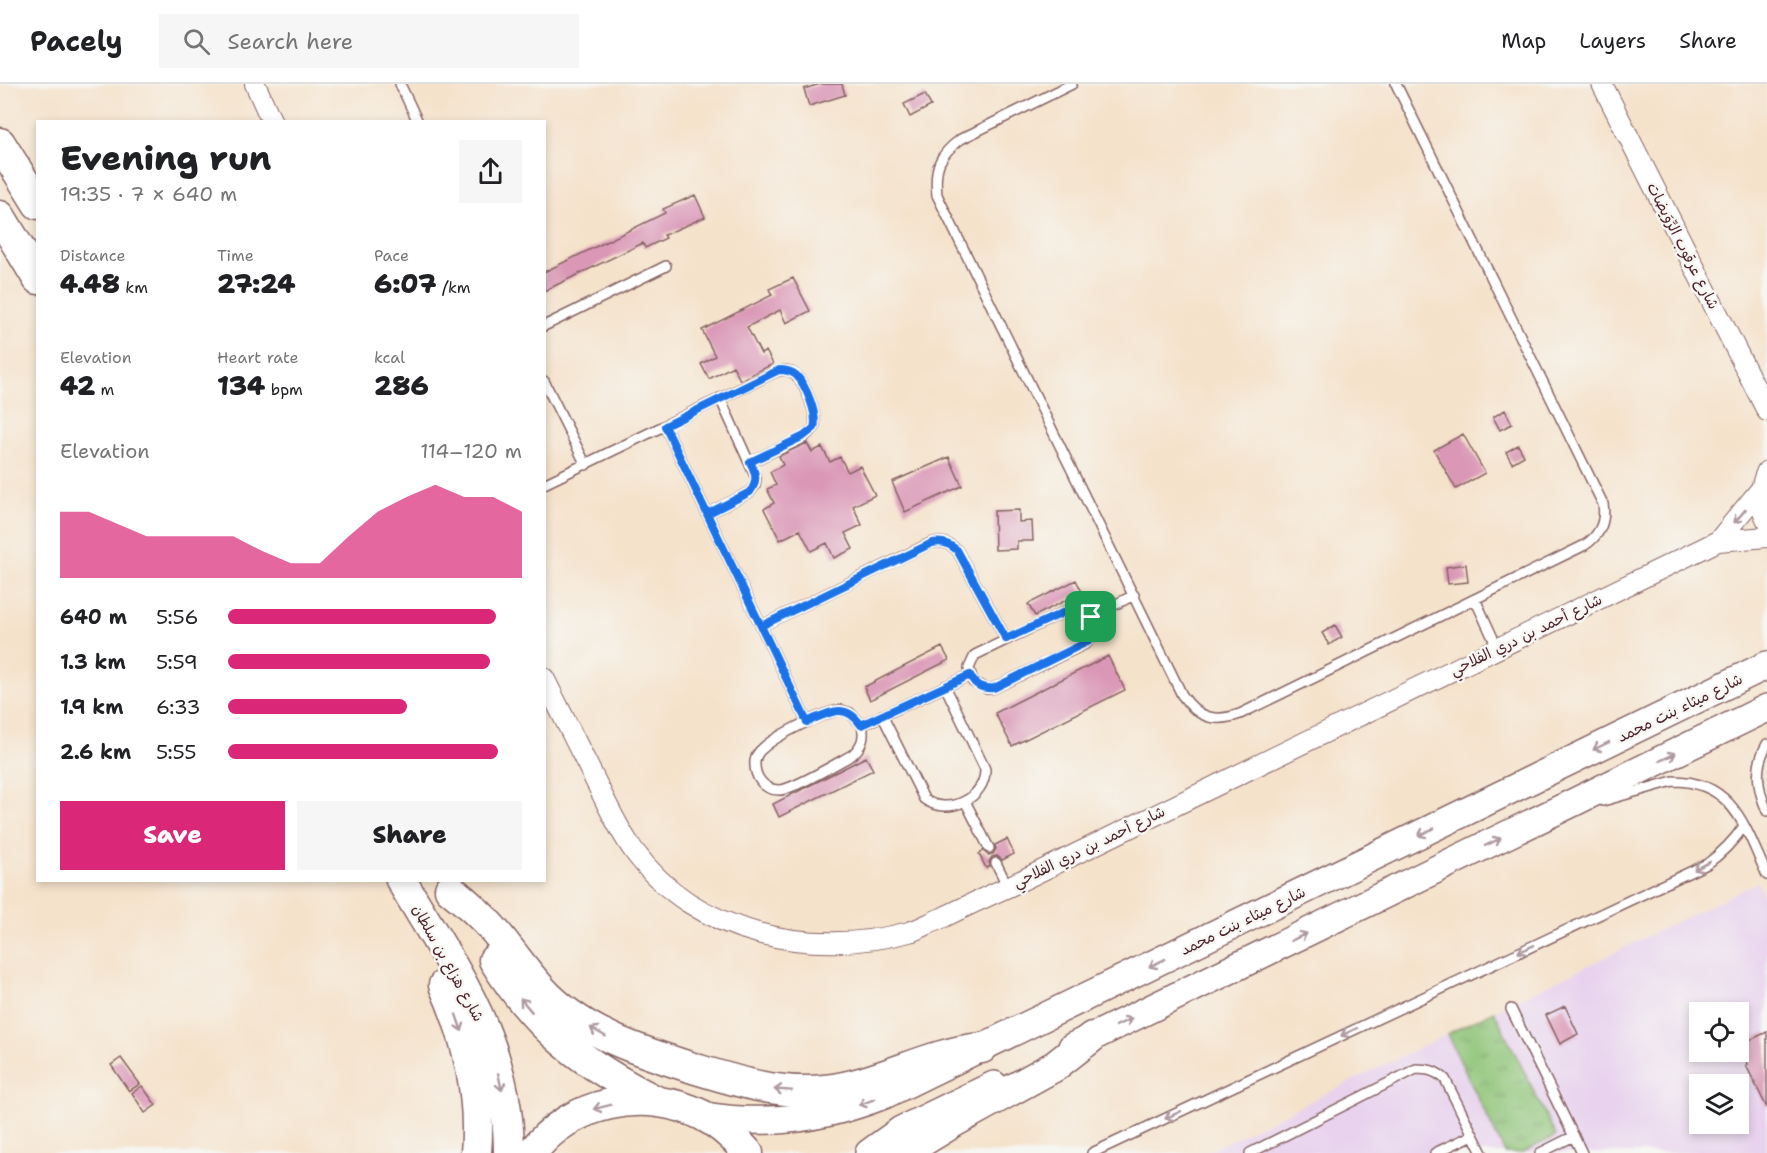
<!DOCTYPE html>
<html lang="en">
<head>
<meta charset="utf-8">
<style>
  :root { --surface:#fff; --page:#f6f6f6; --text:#202124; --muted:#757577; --line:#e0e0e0; --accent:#db2777 }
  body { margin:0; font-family:"Shantell Sans","Playpen Sans Arabic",sans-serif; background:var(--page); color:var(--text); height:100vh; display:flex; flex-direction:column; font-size:22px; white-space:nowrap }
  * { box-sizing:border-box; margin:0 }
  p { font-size:20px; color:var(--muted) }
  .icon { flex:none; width:33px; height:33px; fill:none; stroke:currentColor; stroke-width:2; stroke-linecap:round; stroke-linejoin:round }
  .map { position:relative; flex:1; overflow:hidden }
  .side { position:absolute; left:36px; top:36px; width:510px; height:762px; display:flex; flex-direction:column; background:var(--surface); border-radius:0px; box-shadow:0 3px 9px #0003 }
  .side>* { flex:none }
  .buttons { position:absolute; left:1689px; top:918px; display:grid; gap:12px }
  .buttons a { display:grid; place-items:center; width:60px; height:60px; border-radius:0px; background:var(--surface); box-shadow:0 3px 9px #0003; font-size:30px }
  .pin { position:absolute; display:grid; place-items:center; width:51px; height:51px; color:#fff; margin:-26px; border-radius:12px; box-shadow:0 3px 9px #0006 }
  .round { display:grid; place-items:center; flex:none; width:63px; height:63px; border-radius:0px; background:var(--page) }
  .head { display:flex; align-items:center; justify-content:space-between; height:102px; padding:0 24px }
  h1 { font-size:33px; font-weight:800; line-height:45px }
  .stats { display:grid; grid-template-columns:repeat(3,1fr); gap:9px; height:102px; padding:6px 24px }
  .stats div { display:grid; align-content:center }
  .stats b { font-size:26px; font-weight:800 }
  .stats small { font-size:16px; font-weight:400 }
  .stats p { font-size:16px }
  .chart { height:168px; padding:12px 24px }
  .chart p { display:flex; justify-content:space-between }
  .chart svg { width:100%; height:108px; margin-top:6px; fill:var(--accent); opacity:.7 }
  .action { display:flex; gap:12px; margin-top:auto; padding:12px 24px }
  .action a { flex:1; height:69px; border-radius:0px; background:var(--accent); color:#fff; font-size:24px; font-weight:800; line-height:69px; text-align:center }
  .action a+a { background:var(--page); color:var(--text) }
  ul { padding:0 24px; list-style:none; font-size:20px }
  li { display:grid; grid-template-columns:96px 72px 1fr; align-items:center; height:45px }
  li i { height:15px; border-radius:8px; background:var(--accent) }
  header { display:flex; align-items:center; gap:36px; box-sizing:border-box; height:84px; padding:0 30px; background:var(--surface); border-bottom:2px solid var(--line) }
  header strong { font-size:28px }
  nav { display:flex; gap:33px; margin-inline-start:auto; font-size:21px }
  .search { width:420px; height:54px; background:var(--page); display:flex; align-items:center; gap:15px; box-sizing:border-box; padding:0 21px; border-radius:0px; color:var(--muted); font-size:22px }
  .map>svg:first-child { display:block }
</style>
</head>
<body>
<header>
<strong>Pacely</strong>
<div class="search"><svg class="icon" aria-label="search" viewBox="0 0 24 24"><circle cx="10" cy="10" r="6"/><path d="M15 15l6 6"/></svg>Search here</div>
<nav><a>Map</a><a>Layers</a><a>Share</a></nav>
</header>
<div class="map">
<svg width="1767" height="1069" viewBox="0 0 1767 1069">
  <defs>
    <pattern id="grass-tufts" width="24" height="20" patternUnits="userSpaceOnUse" patternTransform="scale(1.5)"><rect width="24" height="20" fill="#8dc376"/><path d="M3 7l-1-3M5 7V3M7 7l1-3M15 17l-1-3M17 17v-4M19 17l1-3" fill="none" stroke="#759e61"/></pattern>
  </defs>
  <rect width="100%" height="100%" fill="#f6f6f2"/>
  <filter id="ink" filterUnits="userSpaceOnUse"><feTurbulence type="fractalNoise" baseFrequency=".0167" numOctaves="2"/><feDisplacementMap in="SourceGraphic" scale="12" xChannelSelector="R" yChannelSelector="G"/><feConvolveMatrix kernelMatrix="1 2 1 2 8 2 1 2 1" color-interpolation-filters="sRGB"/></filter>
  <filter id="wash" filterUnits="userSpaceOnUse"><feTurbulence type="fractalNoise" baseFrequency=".008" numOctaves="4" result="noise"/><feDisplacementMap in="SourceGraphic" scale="24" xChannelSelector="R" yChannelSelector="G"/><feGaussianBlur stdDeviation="1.35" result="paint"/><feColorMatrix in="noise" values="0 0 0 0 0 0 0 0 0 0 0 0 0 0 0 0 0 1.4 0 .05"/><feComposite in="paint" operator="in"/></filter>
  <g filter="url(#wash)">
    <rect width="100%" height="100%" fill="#f5e2cb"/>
    <path fill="#e8d2ee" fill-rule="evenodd" d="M1758,798L1767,818V1069H1205ZM1700,928H1738V968H1700ZM1700,1000H1738V1040H1700Z"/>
    <path fill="url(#grass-tufts)" stroke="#6c7150" stroke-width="1.5" d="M1494,927L1556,1052L1522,1069H1505L1447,950Z"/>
    <g id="blocks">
      <path fill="#da97b6" d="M820,0H842L845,11L809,22L804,5Z
        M925,10L931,22L910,33L904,20Z
        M695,111L705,133L664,151L666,154L645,164L643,159L544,207V188L665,129L663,125Z
        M793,194L810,227L786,239L780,226L747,243L761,270L766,267L773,280L740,296L733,282L709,295L701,280L715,272L702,246L772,211L769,205Z
        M1505,326L1512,340L1500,346L1493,333Z
        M1463,350L1485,389L1456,405L1434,366Z
        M807,359L812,368L822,363L830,378L840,373L848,388L860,382L875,411L853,422L862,441L845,449L853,465L834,474L827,459L811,467L800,446L780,456L764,425L774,419L767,405L776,401L770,388L783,381L779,372Z
        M1518,361L1524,372L1512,379L1506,368Z
        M949,373L962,402L905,428L892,398Z
        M1019,426V438L1032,437L1033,457H1017V465L995,466L994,427Z
        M1466,480L1468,498L1448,500L1446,483Z
        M1076,496L1082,508L1035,532L1028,520Z
        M1335,541L1342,553L1329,561L1322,549Z
        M942,563L949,576L870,616L864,603Z
        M1108,572L1125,606L1012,662L995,629Z
        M866,673L873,686L779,733L773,720Z
        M1007,755L1014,770L1002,776L997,772L992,773L989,778L990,782L986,784L979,770L983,767L988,771L993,770L996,765L995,761Z
        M1565,922L1578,950L1560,960L1546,931Z
        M1767,948V1024L1746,981L1748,980L1739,961Z
        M121,974L140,1000L129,1007L111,981Z
        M142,1002L156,1021L145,1029L132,1009Z"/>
    </g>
  </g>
  <g filter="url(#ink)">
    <use href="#blocks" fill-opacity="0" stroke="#866363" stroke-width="1.5"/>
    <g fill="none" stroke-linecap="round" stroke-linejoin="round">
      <defs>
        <path id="service" d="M400,0L418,38
          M1072,0L961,55C939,71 934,83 937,111L1182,611C1198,634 1214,639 1240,630L1585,461C1600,451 1606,438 1603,420L1396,0
          M544,242L666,182
          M544,297L586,381
          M665,342L807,638
          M544,400L773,289C779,286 785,285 791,288C804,294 818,331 814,344L804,353L750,378
          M707,430L750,408L755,401L756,394L720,314
          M1475,515L1498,565
          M1078,524C1094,530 1099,546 1087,559L994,604L987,605L973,598L969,584L975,571L1066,527Z
          M1091,533L1134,511
          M761,542L931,459C942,457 949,459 957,466L1006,555
          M841,626L850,629L862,641C865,654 862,662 852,671C837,679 793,706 779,706C762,706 754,691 755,677C756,672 758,668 762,665C775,652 823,628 841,626Z
          M882,631L924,715C948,733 986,714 985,685L945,602
          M862,641L970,591
          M1767,660C1754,683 1757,704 1767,727
          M965,717L989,764
          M1603,717L1673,697C1734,697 1745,744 1767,791
          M996,779L1008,803
          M1511,925L1582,1069
          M1092,1069L1707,780C1722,769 1733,758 1744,742
          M1250,1069L1416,985C1429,985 1436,987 1445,995L1482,1069
          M1435,1069L1473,1051
          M1540,1069L1574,1052"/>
        <path id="minor" d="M255,0L272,38
          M1602,0L1767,327
          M1767,387C1759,404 1758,420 1767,436
          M1718,457L1760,406
          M544,594C561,628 578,662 595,696C607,720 618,745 634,767C696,852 812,874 909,848C920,845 931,838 942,834C964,823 986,813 1008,803L1718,457L1767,453"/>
        <path id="secondary" d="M1072,963L1767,624
          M704,1032C770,1042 823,1035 884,1011L1767,581
          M869,1069L901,1046L994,1001"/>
        <path id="primary" d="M0,59L38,120
          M0,132L38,195
          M401,796C454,886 509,959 509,1069
          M450,805C465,817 480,830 493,845C512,867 527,891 548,912C589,952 643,968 696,985C739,998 780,1011 825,1006C880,1000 927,969 982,964
          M494,876C536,945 585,981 656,1017
          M444,901C468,955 481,1011 476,1069
          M532,1069C569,1017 647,1003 702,1031C720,1040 735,1054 748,1069
          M903,1069L957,1036L1055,982L1092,953"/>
      </defs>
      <use href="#service" stroke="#866363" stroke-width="12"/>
      <use href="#minor" stroke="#866363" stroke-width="22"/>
      <use href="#secondary" stroke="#866363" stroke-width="30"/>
      <use href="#primary" stroke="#866363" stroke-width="33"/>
      <use href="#service" stroke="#fff" stroke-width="9"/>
      <use href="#minor" stroke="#fff" stroke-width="20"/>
      <use href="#secondary" stroke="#fff" stroke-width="27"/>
      <use href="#primary" stroke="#fff" stroke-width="30"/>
    </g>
    <defs><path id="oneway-shaft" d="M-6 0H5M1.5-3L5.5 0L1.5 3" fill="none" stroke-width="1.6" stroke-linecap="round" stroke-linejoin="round" transform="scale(1.5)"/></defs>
    <g stroke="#ae9aa0">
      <use href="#oneway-shaft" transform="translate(1740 432) rotate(130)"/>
      <use href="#oneway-shaft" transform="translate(1601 662) rotate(154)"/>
      <use href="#oneway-shaft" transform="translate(1668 673) rotate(-26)"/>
      <use href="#oneway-shaft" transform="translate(1426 748) rotate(154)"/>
      <use href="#oneway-shaft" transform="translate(1493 758) rotate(-26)"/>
      <use href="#oneway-shaft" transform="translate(1702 782) rotate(152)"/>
      <use href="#oneway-shaft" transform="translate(1299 853) rotate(-26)"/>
      <use href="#oneway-shaft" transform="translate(1526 865) rotate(155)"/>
      <use href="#oneway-shaft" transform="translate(1157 879) rotate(154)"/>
      <use href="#oneway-shaft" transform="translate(526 921) rotate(-130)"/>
      <use href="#oneway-shaft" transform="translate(1124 938) rotate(-26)"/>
      <use href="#oneway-shaft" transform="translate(459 939) rotate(71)"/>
      <use href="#oneway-shaft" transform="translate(598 948) rotate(-150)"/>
      <use href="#oneway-shaft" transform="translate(1349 948) rotate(155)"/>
      <use href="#oneway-shaft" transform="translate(500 998) rotate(78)"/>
      <use href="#oneway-shaft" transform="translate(783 1006) rotate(-176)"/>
      <use href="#oneway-shaft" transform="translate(867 1018) rotate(159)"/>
      <use href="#oneway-shaft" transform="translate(602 1023) rotate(166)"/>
      <use href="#oneway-shaft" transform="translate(1173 1031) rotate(155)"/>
    </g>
  </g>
  <g fill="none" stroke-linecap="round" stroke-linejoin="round" filter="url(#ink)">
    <defs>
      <path id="route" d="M1091,533L1084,526L1071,525L1006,555L957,466C949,459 942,457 932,459L761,542L707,430L750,408C758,397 756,389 750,378L804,352L814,344C818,331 806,301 796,291C791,287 785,286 779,286L665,342C712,441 760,539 807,638C828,629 845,617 861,641L970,591C975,602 982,605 994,604L1087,558C1094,551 1096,543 1091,533"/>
    </defs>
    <use href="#route" stroke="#fff" stroke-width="12"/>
    <use href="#route" stroke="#1a73e8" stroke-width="8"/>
  </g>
  <g text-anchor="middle" stroke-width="5" stroke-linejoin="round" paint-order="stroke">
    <g font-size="15" fill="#4a1f2b" stroke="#f6f6f2">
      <text transform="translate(1683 162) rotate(63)" y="5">شارع عرقوب الرِّوَيضات</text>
      <text transform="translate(1526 551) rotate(-26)" y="5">شارع أحمد بن دري الفلاحي</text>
      <text transform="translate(1680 624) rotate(-26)" y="5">شارع ميثاء بنت محمد</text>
      <text transform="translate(1089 763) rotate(-26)" y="5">شارع أحمد بن دري الفلاحي</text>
      <text transform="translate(1243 837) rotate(-26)" y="5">شارع ميثاء بنت محمد</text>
      <text transform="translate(448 879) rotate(61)" y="5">شارع هزاع بن سلطان</text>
    </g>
  </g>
</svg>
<div class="buttons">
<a><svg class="icon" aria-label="locate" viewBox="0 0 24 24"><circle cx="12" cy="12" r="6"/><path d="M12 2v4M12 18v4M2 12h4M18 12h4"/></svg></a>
<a><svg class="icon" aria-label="layers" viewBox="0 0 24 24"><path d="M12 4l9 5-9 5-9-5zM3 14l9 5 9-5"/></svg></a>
</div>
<div class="pin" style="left:1091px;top:533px;background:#1e9e55"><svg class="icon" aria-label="arrive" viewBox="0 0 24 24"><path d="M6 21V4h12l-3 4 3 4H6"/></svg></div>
<section class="side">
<div class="head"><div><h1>Evening run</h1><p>19:35 · 7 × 640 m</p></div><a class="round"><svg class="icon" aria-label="share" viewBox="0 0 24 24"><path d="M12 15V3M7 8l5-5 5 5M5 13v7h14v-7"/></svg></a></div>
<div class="stats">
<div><p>Distance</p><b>4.48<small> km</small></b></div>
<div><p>Time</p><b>27:24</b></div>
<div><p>Pace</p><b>6:07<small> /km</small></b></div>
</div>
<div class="stats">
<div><p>Elevation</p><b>42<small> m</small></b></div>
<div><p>Heart rate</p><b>134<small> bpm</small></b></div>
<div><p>kcal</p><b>286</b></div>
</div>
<div class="chart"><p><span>Elevation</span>114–120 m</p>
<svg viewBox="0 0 160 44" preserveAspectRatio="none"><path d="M0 44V17L10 17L20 22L30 27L40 27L50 27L60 27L70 33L80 38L90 38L100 27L110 17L120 11L130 6L140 11L150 11L160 17V44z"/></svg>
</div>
<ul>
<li><b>640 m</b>5:56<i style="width:91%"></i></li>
<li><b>1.3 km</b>5:59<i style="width:89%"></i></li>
<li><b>1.9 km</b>6:33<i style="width:61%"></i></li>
<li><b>2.6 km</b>5:55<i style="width:92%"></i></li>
</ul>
<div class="action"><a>Save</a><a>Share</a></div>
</section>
</div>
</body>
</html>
